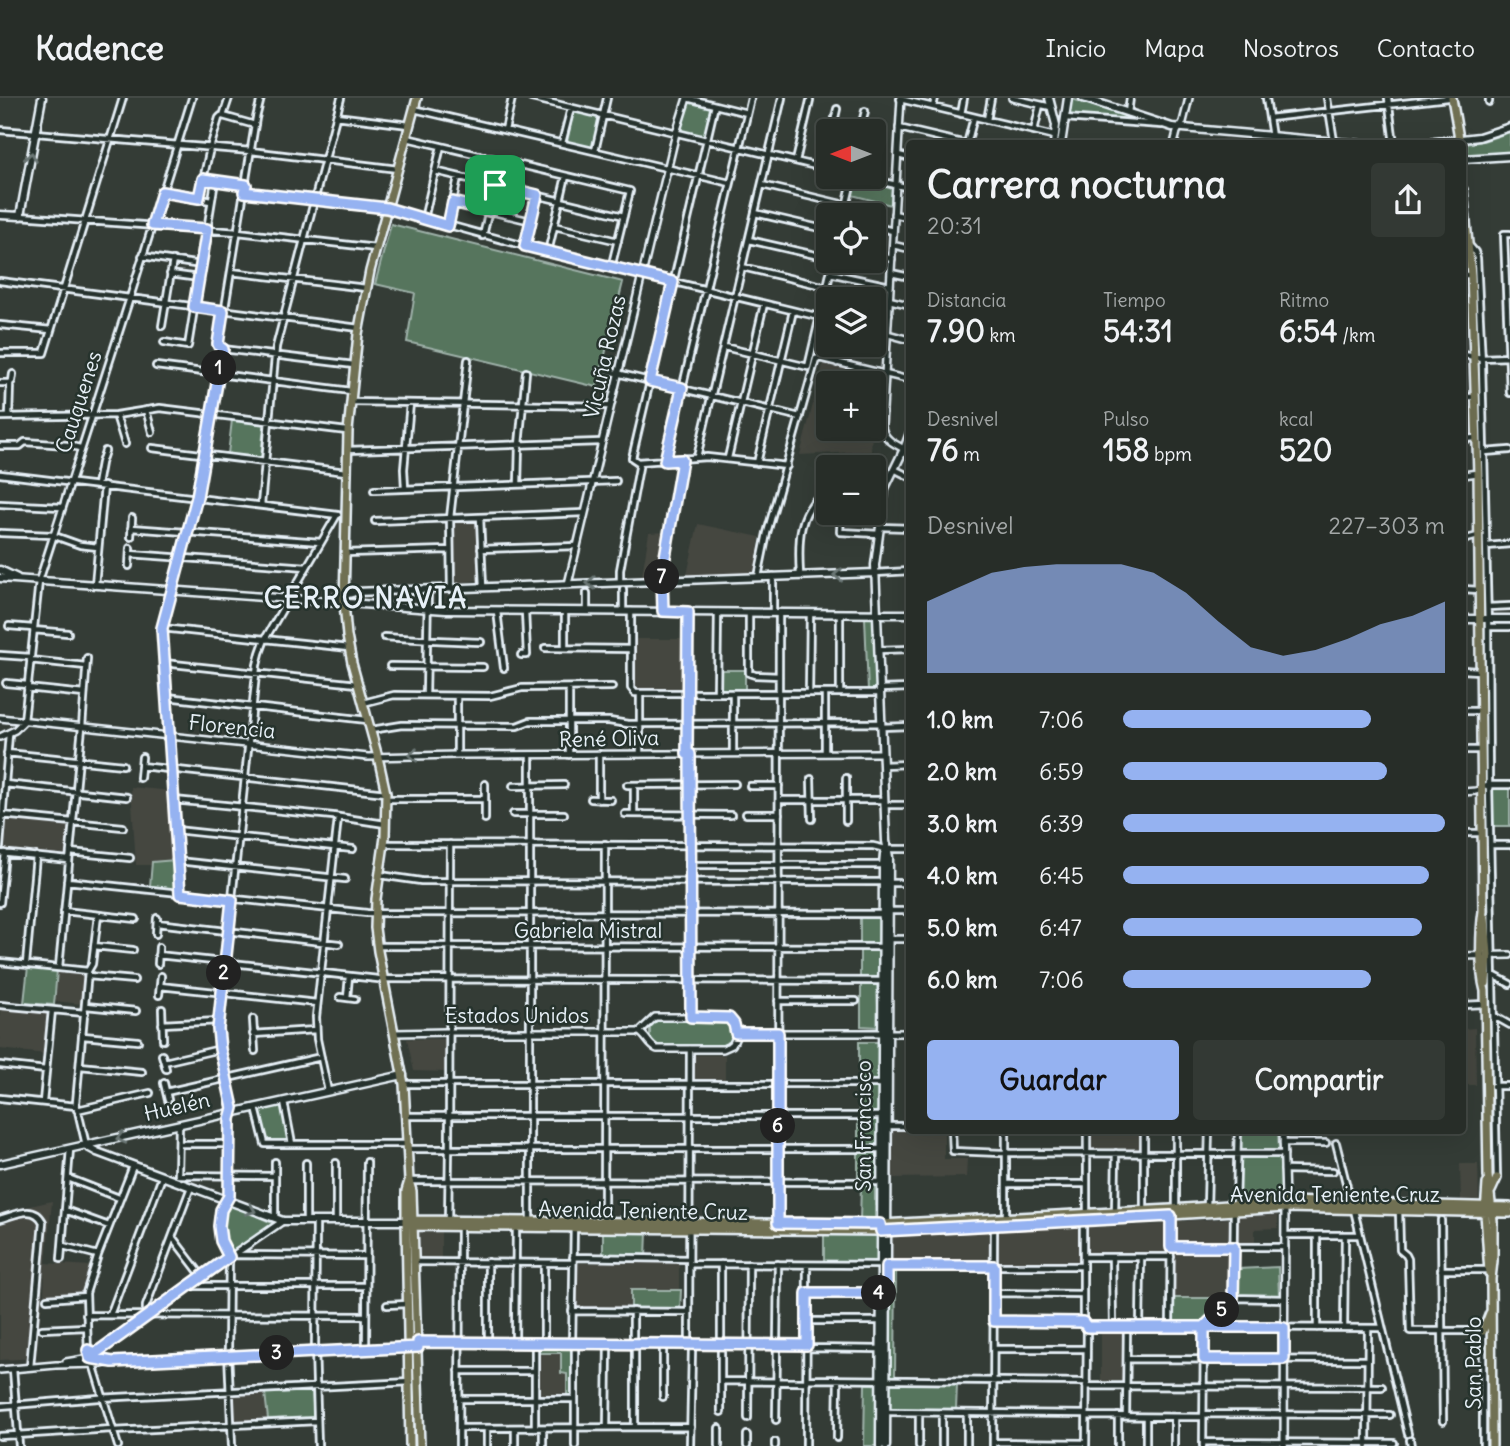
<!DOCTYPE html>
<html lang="es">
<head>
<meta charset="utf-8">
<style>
  :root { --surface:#272d28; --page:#333934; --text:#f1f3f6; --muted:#a4a8a8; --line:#434945; --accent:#95b2f1 }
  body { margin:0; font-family:Delius,sans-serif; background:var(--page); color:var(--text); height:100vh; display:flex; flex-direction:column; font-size:26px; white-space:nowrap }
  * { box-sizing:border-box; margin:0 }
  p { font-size:23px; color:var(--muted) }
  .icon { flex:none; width:38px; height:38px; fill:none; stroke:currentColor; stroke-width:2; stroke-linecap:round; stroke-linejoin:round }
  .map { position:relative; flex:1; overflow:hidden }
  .drawer { position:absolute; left:906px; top:42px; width:560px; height:994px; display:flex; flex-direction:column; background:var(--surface); border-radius:7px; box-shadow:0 7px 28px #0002,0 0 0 2px var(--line) }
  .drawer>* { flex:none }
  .needle { width:46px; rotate:270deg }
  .controls { position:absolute; left:816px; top:21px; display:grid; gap:14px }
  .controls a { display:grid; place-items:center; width:70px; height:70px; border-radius:7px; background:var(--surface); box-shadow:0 7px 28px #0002,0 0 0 2px var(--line); font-size:35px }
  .pin { position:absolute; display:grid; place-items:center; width:60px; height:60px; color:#fff; margin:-30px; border-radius:14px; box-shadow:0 4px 10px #0006 }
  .km { position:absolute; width:35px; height:35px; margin:-18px; border-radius:50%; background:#222; color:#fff; font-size:19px; line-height:35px; text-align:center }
  .round { display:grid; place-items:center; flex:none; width:74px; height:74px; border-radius:7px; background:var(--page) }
  .head { display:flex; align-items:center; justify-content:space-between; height:119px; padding:0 21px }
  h1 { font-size:38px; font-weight:700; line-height:52px }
  .stats { display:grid; grid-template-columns:repeat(3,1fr); gap:10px; height:119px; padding:7px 21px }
  .stats div { display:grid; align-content:center }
  .stats b { font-size:30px; font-weight:700 }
  .stats small { font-size:19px; font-weight:400 }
  .stats p { font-size:19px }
  .chart { height:196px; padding:14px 21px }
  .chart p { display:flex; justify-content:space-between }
  .chart svg { width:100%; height:126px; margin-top:7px; fill:var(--accent); opacity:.7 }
  .action { display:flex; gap:14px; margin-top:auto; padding:14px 21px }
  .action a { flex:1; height:80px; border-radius:7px; background:var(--accent); color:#111; font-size:28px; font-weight:700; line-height:80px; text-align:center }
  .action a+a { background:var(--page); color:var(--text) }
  ul { padding:0 21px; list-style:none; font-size:23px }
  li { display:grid; grid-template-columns:112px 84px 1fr; align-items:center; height:52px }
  li i { height:18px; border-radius:9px; background:var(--accent) }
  header { display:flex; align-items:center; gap:42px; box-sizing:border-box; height:98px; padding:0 35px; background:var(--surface); border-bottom:2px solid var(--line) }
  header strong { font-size:33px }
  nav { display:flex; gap:38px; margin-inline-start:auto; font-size:24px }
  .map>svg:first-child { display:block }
</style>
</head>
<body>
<header>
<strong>Kadence</strong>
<nav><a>Inicio</a><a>Mapa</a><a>Nosotros</a><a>Contacto</a></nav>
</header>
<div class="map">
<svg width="1510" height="1348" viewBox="0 0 1510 1348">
  <rect width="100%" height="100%" fill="#343c36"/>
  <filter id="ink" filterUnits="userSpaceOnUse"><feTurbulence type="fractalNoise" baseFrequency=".0143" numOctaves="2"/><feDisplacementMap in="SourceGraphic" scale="14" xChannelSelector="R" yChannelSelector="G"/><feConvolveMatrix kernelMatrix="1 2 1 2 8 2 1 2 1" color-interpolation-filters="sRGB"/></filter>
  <g filter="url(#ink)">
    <path fill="#454741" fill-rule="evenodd" d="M826,266L876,278L871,353L800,357L823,267ZM828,285H873V331H828Z
      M478,422L481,482L457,485L455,483L454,423Z
      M698,426L760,439L754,475L687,477Z
      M666,434L658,477H642L649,435Z
      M635,541H686L685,588L683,591L637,590L635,586Z
      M131,689L171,693L175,762L152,764V767H136Z
      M5,719L70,726L67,758L3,752Z
      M56,873L85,876L82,906L54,903Z
      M0,909L50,914L46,956L0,951Z
      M1475,930L1476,987H1463V931Z
      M407,941H446V974L414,973Z
      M695,957H725V982H694Z
      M891,1031L944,1033V1061H967L966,1079L890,1080Z
      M1092,1033H1142V1051L1140,1053L1093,1052L1091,1051Z
      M1460,1066H1478L1479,1104L1461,1103Z
      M52,1103L46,1165L90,1168L83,1196H44L45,1173L36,1260L0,1262V1115Z
      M1242,1116L1243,1118L1278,1117V1130L1255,1131V1147H1171L1170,1157H1085L1084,1165H891L892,1134H899L900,1138L985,1134V1131L1003,1129L1004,1132L1079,1129V1126L1095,1125V1129L1168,1126L1169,1120H1182L1183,1123L1231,1120L1230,1117Z
      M417,1134H441V1161H417Z
      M1173,1153H1229L1228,1200H1174Z
      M679,1164V1192H631V1211H576V1165Z
      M1101,1231H1122L1125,1233L1124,1282L1123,1283H1101Z
      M539,1255H561V1275H567V1299H538Z
      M265,1295L268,1321L235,1323L234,1296Z"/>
    <path fill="#56745d" stroke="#9fb2aa" stroke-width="2" d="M1072,1L1142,23L1068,17Z
      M689,4L713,10L705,40L679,34Z
      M573,14L601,20L593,50L567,45Z
      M1510,34V55L1467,58V46L1483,43Z
      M855,81L892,90L891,107L852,97Z
      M391,126L623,184L597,289L407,244L415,195L375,186Z
      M232,322L264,326L261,360L228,356Z
      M865,519H874L877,591L876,593H868Z
      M720,572H745V593H720Z
      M1495,690H1510V728H1494L1491,708V694Z
      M175,762L177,791L150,788L152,764Z
      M860,819H879V846H860Z
      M860,853H879V881H860Z
      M28,869L57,872L54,907L24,905Z
      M861,887H877L879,929L861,928Z
      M655,921L724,922C735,927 734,936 730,947L725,949H657L650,942V926Z
      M859,944H878V983H859Z
      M859,989H878V1017H859Z
      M282,1006L290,1043L266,1044L258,1012Z
      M858,1021H879V1047H858Z
      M1240,1033H1278L1279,1053H1241Z
      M858,1055H878V1082H858Z
      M1280,1058L1282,1100L1239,1104V1059Z
      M861,1088H875V1122H860Z
      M228,1106H231L274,1126L231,1155C219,1144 217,1118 228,1106Z
      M603,1134H647L646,1160L603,1159Z
      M877,1136V1165L824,1164V1137Z
      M1278,1169L1279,1199H1237L1238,1171Z
      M890,1171H896L895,1278H890Z
      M631,1192H681L680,1212L631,1211Z
      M1174,1200H1228L1202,1224H1174Z
      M539,1249H571V1299H567V1276L561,1275V1255H539Z
      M890,1285L957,1286L956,1312H890Z
      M865,1286H878L877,1348H864Z
      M312,1293L314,1319L268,1321L265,1295Z"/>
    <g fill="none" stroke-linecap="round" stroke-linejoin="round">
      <defs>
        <path id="minor" d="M531,0L828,71
          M687,0L747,15
          M1012,0L1051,9
          M1266,0L1272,39
          M1327,0L1334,43
          M1388,0L1394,46
          M900,1L1055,38
          M1489,4V0
          M715,7L632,360L638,364L707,359L787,368
          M933,9L935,0
          M414,11L730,85
          M1128,15L1130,0
          M961,16L964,0
          M223,18L255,27
          M336,18L409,27
          M1065,20L1162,27
          M1269,20L1448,0
          M987,22L991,0
          M899,30L967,46L974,19
          M0,32L251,53L398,71
          M505,32L512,0
          M832,33L837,11
          M860,33L865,13
          M1034,33L1040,7
          M407,40L630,93L611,170
          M562,45L571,10
          M595,53L607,0
          M898,57L910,60
          M796,63L810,3
          M824,70L828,52
          M435,73L624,118
          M860,79L910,90
          M203,81L246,87
          M762,87L846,107
          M162,94L211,103
          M245,94L387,110L525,148L828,221
          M199,100L210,50L219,20L221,18H223L229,0
          M453,104L531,123
          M755,115L828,132
          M894,116L910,120
          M844,117L853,79
          M20,118L238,134L376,150
          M424,121L441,48
          M448,128L458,79
          M554,128L618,143
          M873,128L893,133
          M1510,136H1504L1510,295
          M483,138L500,62
          M749,142L828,160
          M893,147L910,151
          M1469,147L1475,154L1477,160L1482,266L1488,529L1489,688L1497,1079
          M525,148L537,97
          M548,154L566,78
          M873,156L892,161
          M142,158L201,167
          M742,169L827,189
          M231,174L366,190
          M830,175L890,188
          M891,175L910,179
          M170,176L199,180
          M1463,177H1471
          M0,183L359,230
          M889,202L910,207
          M873,212L889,216
          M0,227L51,232
          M162,228L173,162
          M873,232L910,242
          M164,244L188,248L215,83
          M724,249L808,269
          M223,251L354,267
          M0,255H44L123,0
          M1463,257L1482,260L1509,259
          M837,265L842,247
          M156,268L351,293
          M808,269L833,163
          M604,272L800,319
          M0,285H10
          M1463,299H1474
          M351,304L610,308
          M146,312L152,334
          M116,317L125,346
          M9,318L10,285L12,283L13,276
          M0,319L116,317L160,310L347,333
          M1463,341L1476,340
          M0,348H20L25,344L67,347L80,350
          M152,350L346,374
          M348,352L601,344
          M1484,354L1510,352
          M697,359L782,0
          M728,360L764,206
          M665,363L751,0
          M757,365L793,213
          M894,371L910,379
          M0,376L338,417
          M873,377L889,381
          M518,386L519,347L526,274
          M97,387L101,365L105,353
          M405,390L404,371L410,305
          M374,392L616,383
          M0,406L61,409
          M261,407L276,249L341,0
          M841,415L840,434L879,436
          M480,419L483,489
          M375,423L584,415
          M880,429L910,430
          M131,430L321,444
          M0,435L52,437L80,447L98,449
          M131,439L132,420
          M1463,442L1478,438
          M1487,448L1510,446
          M481,451L577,448
          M345,455L449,452
          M130,456L307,469
          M129,468L130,450
          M875,475L910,473
          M800,477C798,442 797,413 828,390
          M758,479L767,435L816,261L819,260L910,282
          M620,484V472L640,364
          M95,487L104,388
          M451,490L450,420L468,262
          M623,491V513
          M1463,491L1479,492
          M587,495V513
          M1488,509L1510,508
          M497,513L504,570
          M631,513V590L635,595H879
          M663,514L662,476L682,362
          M749,514V575L755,577L779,578
          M773,515V478
          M9,528L33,530
          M1488,529H1510
          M162,530L349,550
          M33,532L68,535
          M384,539C416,541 448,543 481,544
          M545,550L631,551
          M565,550V513
          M878,552L910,551
          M0,557L30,559
          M521,557H527L525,513
          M30,562L86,568
          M164,565L357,586
          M390,568L483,569
          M1463,572L1479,573
          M6,585L27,587
          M27,590L84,596
          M569,590V657
          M879,591L910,590
          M640,595V656
          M717,595L718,514
          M809,595L810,515
          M825,595V655
          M840,595V516
          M426,597L428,491
          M167,599L367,622
          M363,605L394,597L490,598L522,590L612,589
          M1463,613H1480
          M24,623L39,483L128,206L192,0
          M881,629L910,628
          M371,632L402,627L517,628L530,623H609L628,626L881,625
          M1463,652H1480
          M7,655L123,667
          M690,655L691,919
          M733,655V595
          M599,656V702
          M687,656L688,514
          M457,657V598
          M883,667L910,666
          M141,668L386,695
          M140,680L142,659
          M846,680V723
          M811,681L812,721
          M5,686L127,699
          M627,687L735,686
          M634,687V716
          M513,688L564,687
          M750,688H779
          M1487,688L1492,687H1510
          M386,701H485
          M591,701L611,702
          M174,702L333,718L385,726
          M779,702H884
          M884,707H910
          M513,716H564
          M625,716L731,717
          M746,716H779
          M2,717L123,729
          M485,721V686
          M176,732L353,751
          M1463,735H1481
          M385,746L873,748L886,751H910
          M1490,747H1510
          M0,748L9,636
          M70,754L130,760
          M0,755L69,762
          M178,763L345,781
          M691,767H883
          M380,777L421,783L883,784
          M67,783L367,815L883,816
          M889,785H910
          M180,796L162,530L196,399L223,251L219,248L218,245L222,217L225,210L256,20L261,0
          M0,805L5,755
          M64,813L136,821
          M889,813H910
          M157,825L339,846
          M156,836L157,820
          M886,841H910
          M94,848L133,852
          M377,848L882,849
          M158,857L378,881L882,883
          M0,864L88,873
          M26,866L36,758
          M158,866L159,849
          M59,869L82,629L87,560
          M1493,877L1510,886
          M88,878L134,882
          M160,888L317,905
          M159,897L161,878
          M340,899L355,901
          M347,900L349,878
          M778,903H856
          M0,907L85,915
          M1463,907L1485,906
          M86,908L136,913
          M162,911L163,942
          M1494,918L1510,927
          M253,921L255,953
          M162,926L219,923
          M253,936L316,932
          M83,938L138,943
          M690,951L689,1240L692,1252L690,1348
          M162,957L166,971
          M164,964L220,951
          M0,967L46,972
          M80,968L142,974
          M164,985L168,1002
          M404,986H882
          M1493,988H1510
          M328,993L317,941L316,919L338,720
          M166,994L321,959
          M0,1000L76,1008
          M43,1004L52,912
          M284,1004L292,1046
          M256,1010L265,1046H406
          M77,1012L150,995
          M406,1018H881
          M886,1028H910
          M952,1032L953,1053L1001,1055L1284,1056
          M1283,1045H1326
          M1336,1045L1351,1105
          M179,1046H229
          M86,1047L76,1005L88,873L92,866L98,817
          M407,1051H882
          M306,1065V1123
          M1284,1072L1333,1073
          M178,1077L275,1078
          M178,1077L179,1027
          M68,1080L119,1100
          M410,1083L881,1084
          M1006,1086H1087
          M1236,1107L1238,1032
          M1207,1109L1209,1032
          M1176,1111V1032
          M65,1112L109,1128
          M1144,1112V1032
          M1354,1112L1408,1336
          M1399,1113L1400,1152L1406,1157L1408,1161L1410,1233H1483V1348
          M1115,1114L1116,1055
          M1087,1115V1032
          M1006,1119V1032
          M275,1120V1064
          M0,1121C15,1117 34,1106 43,1124L30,1269
          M1441,1122L1443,1323
          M316,1123L315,1249L318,1348
          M336,1123V1065
          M448,1123L449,1051L450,746
          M530,1123V657
          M604,1123L605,746
          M1083,1123V1224L1087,1229L1086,1348
          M778,1124L779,515
          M1285,1137H1360
          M173,1140L202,1178
          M63,1148L98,1157
          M1171,1149H1285
          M234,1157L366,1158
          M573,1159L689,1161
          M1083,1159H1171
          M1112,1160L1113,1229
          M61,1161L70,1051
          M413,1164L573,1165
          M544,1165V1246
          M689,1166L881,1167
          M887,1168H1083
          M1441,1172H1488
          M189,1188H366
          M807,1195H883
          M994,1195L1083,1196
          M1233,1200L1285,1201
          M47,1201L86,1198
          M387,1207L407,1206
          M572,1213L689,1214
          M633,1213V1241L635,1252V1329
          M86,1217L366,1218
          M110,1217L162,1079
          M146,1217V1208L191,1089
          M807,1223H881
          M994,1223L1083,1224
          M1087,1229L1382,1230
          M1140,1229L1141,1160
          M1170,1229L1171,1114
          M1317,1230V1137
          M1344,1230L1345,1137
          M42,1231L87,1229
          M418,1244L807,1247
          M488,1244V1164
          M515,1245L516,1130
          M572,1246L574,1127
          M807,1250L880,1251
          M366,1251L367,1064
          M994,1251H1087
          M1127,1261L1367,1262
          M13,1271L19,1348
          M459,1273H535
          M808,1281L1087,1284
          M721,1283L807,1284
          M1086,1288L1382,1289
          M663,1299V1246
          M459,1301H575
          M0,1308L99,1300L411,1284
          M721,1314V1166
          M887,1314L1086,1316
          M919,1315V1348
          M942,1315V1348
          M967,1315V1348
          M1203,1316L1390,1317
          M1086,1318L1203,1319
          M1126,1318L1127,1229
          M748,1320L749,1166
          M776,1322L778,1166
          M607,1329L608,1246
          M459,1330L691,1329
          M487,1330V1348
          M535,1330V1246
          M113,1333L317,1323
          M0,1338L112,1331
          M837,1340L838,1281
          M1410,1342L1411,1348
          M993,1344L1086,1345
          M1203,1344L1394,1345
          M1367,1347L1368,1230
          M118,1348L94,1269L88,1256L86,1195L98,1157L133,1068
          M232,1348L228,1254L229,1159L221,1143L219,1128L221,1113L229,1096L230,1021L233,1010L220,951L218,931L257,567L260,555L265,541L337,417
          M459,1348L460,1128
          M515,1348V1330
          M543,1348V1330
          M575,1348V1246
          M719,1348V1330
          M747,1348V1337
          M775,1348V1344
          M806,1348L807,1167
          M993,1348L994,1127
          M1118,1348V1318
          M1146,1348V1319
          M1174,1348V1319
          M1203,1348L1204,1229L1233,1200L1234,1113"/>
        <path id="tertiary" d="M901,0L882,329C885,342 893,345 904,351
          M1174,46L1177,34L1183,24L1189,0
          M1463,377L1478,375
          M568,486L676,35L687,0
          M0,620L368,659L457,657L882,655
          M0,639L15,632L24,623
          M1463,694L1476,693L1482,691
          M1463,858L1510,857
          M395,935L447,934H639C647,938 648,947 657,951H723L732,947C738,938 738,928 729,921L723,919H655L639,934
          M736,935H910
          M1283,1032L1285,1103L1284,1348
          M90,1260L146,1217L283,1123
          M66,1264L90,1260L108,1263
          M0,1272L56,1267L102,1266L113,1263L418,1249"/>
        <path id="secondary" d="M1049,0L1056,27L1054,46
          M1083,0L1172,29L1359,46
          M1061,46L1068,0
          M1418,46L1479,39L1510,29
          M1463,61L1510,58
          M0,117L20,118L42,0
          M0,472L17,480
          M0,480L446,512L910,516
          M327,502L355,494L875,475
          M1463,521H1510
          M86,1048L97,1054L283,1123H406
          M0,1066L403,977
          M880,1348L883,767L884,756L886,751
          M886,1348L889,759L886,743L875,467L885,390L904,351L910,335"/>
        <path id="primary" d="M417,0L370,173L358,236L348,333L344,505L347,538L352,565L378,659L386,695L385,739L376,801L375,830L378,853L404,986L409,1083L412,1093L420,1348
          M1452,0L1460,46
          M1463,92L1471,177L1478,375L1483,813C1480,834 1479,872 1485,893L1488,1078L1493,1123V1163L1491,1181L1492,1348
          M1485,820L1488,857L1486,885
          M409,1083L406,1093V1123L410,1348
          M1487,1086L1485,1115L1489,1175
          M1491,1093L1497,1080
          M410,1122L880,1126L1171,1111L1285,1103L1510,1109
          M406,1123L413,1128L881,1133L1171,1117L1285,1110L1510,1115
          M1483,1233L1490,1215"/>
      </defs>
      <use href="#minor" stroke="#e8f1f8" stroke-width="10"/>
      <use href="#tertiary" stroke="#e8f1f8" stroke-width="10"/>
      <use href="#secondary" stroke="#e8f1f8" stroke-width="11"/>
      <use href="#primary" stroke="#e8f1f8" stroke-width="12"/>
      <use href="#minor" stroke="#26332d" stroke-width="4.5"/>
      <use href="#tertiary" stroke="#26332d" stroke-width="5"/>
      <use href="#secondary" stroke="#26332d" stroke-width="6"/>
      <use href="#primary" stroke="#706f52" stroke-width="7"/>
    </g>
    <defs><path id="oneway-chevron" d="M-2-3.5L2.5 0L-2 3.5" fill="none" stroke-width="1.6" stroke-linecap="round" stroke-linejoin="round" transform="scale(1.75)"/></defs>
    <g stroke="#6a7674">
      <use href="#oneway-chevron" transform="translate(31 59) rotate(-80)"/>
      <use href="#oneway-chevron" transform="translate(838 477) rotate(179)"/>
      <use href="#oneway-chevron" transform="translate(591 485) rotate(178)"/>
      <use href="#oneway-chevron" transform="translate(413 657) rotate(179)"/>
      <use href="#oneway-chevron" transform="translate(121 1040) rotate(167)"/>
      <use href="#oneway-chevron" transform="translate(251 1112) rotate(21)"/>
    </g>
  </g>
  <g fill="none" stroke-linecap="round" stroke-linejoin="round" filter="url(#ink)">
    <defs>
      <path id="route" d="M495,87L489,113L453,104L448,128L387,110L244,94L246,87L203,81L199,100L162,94L152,127L207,131L194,209L223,213L218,246L219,248L223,251L197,399L162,530L180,796L232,802L218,931L220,951L233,1010L230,1021L229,1098L221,1112L219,1128L221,1143L229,1159L96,1255L88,1252L90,1260L113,1264L418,1249V1244L807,1247V1195H887V1168H994V1223L1083,1224L1087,1229C1151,1229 1215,1229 1279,1229L1284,1230V1261H1204V1229L1233,1200L1234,1149H1171V1118L881,1133L880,1126L778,1125V935H736L734,926L729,920L691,919L690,656H687L688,514L663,513L662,476L682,362L665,363L682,290L650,283L673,184L525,148L537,97L495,87"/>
    </defs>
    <use href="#route" stroke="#fff" stroke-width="14"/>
    <use href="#route" stroke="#95b2f1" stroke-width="9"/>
  </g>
  <g text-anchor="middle" stroke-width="5" stroke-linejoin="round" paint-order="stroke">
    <g font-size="21" fill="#e8f1f8" stroke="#26332d">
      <text transform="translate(605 259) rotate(-77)" y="7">Vicuña Rozas</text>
      <text transform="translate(79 304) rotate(-72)" y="7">Cauquenes</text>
      <text transform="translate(232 629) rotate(6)" y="7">Florencia</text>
      <text transform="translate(609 641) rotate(-1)" y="7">René Oliva</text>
      <text x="588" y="840">Gabriela Mistral</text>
      <text x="517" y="925">Estados Unidos</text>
      <text transform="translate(177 1009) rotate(-13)" y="7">Huelén</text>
      <text transform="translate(864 1028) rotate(-90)" y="7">San Francisco</text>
      <text x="1335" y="1104">Avenida Teniente Cruz</text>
      <text transform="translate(643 1113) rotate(1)" y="7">Avenida Teniente Cruz</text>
      <text transform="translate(1474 1265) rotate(-90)" y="7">San Pablo</text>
    </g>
    <g font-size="28" font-weight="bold" letter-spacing="2" fill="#e8f1f8" stroke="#26332d">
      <text x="366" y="510">CERRO NAVIA</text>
    </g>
  </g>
</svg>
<div class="controls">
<a><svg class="needle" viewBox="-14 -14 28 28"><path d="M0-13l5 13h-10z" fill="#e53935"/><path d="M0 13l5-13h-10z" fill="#a4a8a8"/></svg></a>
<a><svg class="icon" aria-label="locate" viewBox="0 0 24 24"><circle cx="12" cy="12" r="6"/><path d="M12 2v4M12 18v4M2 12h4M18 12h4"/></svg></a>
<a><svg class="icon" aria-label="layers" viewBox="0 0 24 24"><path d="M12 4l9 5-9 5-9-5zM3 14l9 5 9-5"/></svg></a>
<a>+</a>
<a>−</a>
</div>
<div class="pin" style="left:495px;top:87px;background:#1e9e55"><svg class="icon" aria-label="arrive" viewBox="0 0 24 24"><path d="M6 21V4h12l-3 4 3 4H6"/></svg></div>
<b class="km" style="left:219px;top:270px">1</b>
<b class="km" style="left:224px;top:875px">2</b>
<b class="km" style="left:277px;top:1255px">3</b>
<b class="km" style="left:879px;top:1195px">4</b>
<b class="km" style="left:1222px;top:1212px">5</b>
<b class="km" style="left:778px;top:1028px">6</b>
<b class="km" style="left:662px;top:479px">7</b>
<section class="drawer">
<div class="head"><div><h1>Carrera nocturna</h1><p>20:31</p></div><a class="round"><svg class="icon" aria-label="share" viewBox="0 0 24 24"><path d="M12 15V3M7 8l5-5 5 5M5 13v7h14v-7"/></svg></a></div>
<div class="stats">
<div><p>Distancia</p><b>7.90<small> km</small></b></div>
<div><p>Tiempo</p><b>54:31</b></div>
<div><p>Ritmo</p><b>6:54<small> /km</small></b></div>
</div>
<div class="stats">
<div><p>Desnivel</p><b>76<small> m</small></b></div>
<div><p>Pulso</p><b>158<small> bpm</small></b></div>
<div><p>kcal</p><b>520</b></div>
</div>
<div class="chart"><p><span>Desnivel</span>227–303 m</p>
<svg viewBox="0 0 160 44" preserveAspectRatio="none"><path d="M0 44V19L10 14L20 9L30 7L40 6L50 6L60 6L70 9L80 16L90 26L100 35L110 38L120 36L130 32L140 27L150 24L160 19V44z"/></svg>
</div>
<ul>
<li><b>1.0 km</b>7:06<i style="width:77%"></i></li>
<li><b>2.0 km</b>6:59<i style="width:82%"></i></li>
<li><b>3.0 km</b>6:39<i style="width:100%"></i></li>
<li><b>4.0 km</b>6:45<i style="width:95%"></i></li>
<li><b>5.0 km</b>6:47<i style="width:93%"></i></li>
<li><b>6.0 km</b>7:06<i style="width:77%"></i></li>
</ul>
<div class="action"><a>Guardar</a><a>Compartir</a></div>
</section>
</div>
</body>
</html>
